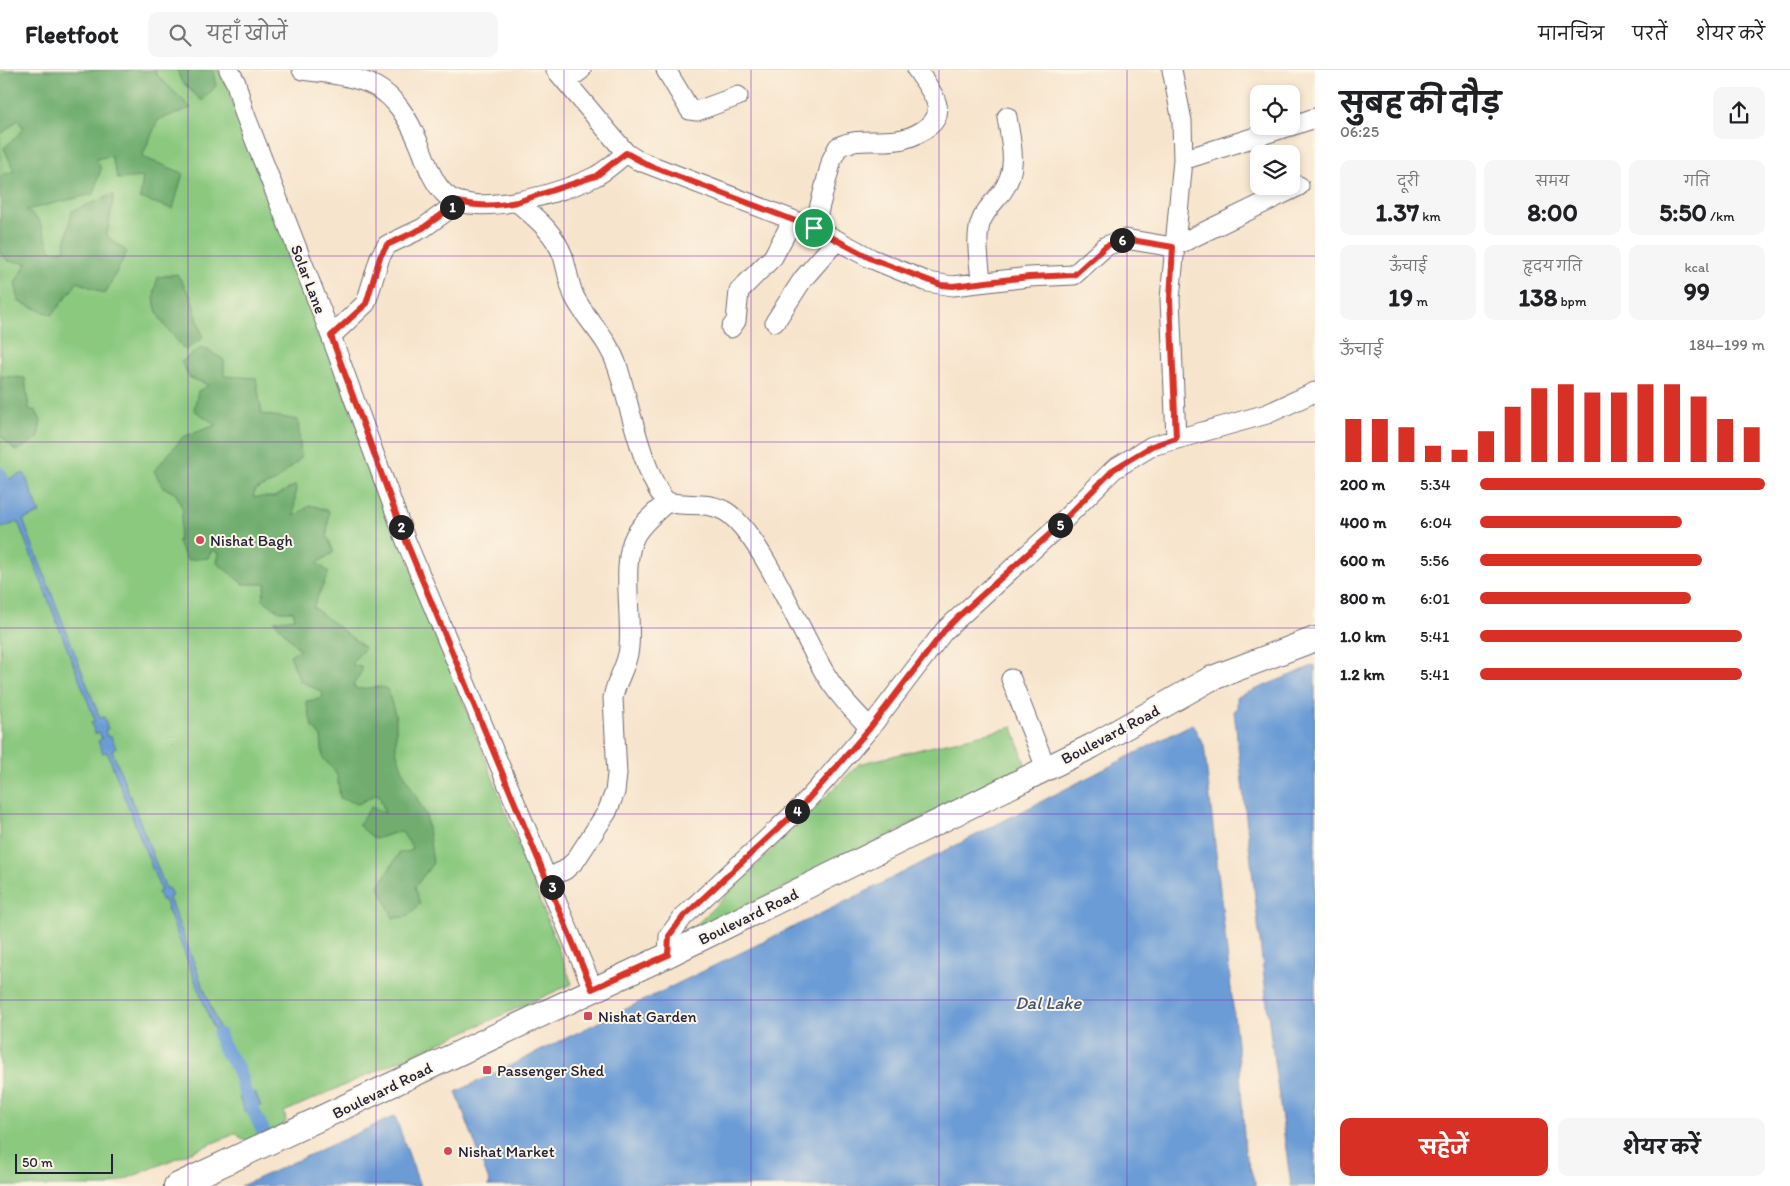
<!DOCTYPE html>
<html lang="hi">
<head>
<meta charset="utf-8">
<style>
  :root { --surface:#fff; --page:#f6f6f6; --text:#202124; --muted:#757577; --line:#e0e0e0; --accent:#d93025 }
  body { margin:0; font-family:Itim,"Playpen Sans Deva",sans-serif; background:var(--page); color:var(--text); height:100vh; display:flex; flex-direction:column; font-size:19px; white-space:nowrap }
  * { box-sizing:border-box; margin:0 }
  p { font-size:16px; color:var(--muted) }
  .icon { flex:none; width:28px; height:28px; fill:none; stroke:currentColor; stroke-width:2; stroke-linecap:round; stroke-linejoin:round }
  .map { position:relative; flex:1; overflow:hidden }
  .side { display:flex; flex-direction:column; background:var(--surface); width:475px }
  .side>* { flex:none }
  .controls { position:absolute; left:1250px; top:15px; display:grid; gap:10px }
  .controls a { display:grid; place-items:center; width:50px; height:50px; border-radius:10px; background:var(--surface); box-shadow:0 2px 8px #0003; font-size:25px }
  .scale { position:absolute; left:15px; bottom:12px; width:98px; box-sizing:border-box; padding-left:5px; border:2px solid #22223b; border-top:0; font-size:14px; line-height:18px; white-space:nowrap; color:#22223b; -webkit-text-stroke:4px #fcf5e5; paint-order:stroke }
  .pin { position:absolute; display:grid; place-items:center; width:42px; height:42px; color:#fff; margin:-21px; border:2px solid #fff; border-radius:50%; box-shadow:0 1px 5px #0007 }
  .km { position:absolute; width:25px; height:25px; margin:-12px; border-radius:50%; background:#222; color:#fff; font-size:14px; line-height:25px; text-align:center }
  .round { display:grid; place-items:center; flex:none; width:52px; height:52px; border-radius:10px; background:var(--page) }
  .summary { display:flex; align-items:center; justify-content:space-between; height:85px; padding:0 25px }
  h1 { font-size:28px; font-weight:700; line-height:38px }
  .stats { display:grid; grid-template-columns:repeat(3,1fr); gap:8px; height:85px; padding:5px 25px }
  .stats div { display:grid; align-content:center; border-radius:10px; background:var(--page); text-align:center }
  .stats b { font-size:25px; font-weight:700 }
  .stats small { font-size:14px; font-weight:400 }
  .stats p { font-size:14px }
  .chart { height:140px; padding:10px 25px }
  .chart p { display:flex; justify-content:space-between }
  .chart svg { width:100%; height:90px; margin-top:5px; stroke:var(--accent); stroke-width:6 }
  .button { display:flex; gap:10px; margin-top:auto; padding:10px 25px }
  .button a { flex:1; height:58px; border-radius:10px; background:var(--accent); color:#fff; font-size:20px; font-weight:700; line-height:58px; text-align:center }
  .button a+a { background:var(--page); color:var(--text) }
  ul { padding:0 25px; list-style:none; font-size:16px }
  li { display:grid; grid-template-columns:80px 60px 1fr; align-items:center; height:38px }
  li i { height:12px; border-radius:6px; background:var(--accent) }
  header { display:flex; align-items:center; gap:30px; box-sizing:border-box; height:70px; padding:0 25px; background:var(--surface); border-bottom:1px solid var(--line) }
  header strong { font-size:24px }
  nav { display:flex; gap:28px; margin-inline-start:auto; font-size:18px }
  .search { width:350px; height:45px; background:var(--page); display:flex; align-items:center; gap:12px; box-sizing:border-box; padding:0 18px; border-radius:10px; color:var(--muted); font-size:19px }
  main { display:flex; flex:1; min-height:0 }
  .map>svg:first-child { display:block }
</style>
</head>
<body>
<header>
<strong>Fleetfoot</strong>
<div class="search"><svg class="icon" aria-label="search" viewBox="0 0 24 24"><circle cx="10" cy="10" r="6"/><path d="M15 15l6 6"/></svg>यहाँ खोजें</div>
<nav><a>मानचित्र</a><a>परतें</a><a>शेयर करें</a></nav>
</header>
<main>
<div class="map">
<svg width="1315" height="1116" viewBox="0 0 1315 1116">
  <rect width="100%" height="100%" fill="#fcf5e5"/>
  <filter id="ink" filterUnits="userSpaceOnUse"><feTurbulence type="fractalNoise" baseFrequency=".02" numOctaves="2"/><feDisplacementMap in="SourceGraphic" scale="10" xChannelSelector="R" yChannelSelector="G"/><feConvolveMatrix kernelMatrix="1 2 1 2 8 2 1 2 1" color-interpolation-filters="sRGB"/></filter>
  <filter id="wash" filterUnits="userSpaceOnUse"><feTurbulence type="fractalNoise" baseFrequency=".0096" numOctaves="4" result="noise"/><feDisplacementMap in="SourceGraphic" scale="20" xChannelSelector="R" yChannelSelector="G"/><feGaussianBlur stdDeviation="1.12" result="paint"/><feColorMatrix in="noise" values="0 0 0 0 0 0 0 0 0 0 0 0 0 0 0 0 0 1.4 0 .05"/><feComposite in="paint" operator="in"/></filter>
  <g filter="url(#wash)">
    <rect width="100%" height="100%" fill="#f7e4cc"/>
    <path fill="#8bc97f" stroke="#56765d" d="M0,0H219L224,13L229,12L234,23L230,26L572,914L284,1042L286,1050L277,1068L259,1075L241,1069L237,1063L109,1116H0Z
      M1013,657L1026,697L683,868L859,694Z"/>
    <path fill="#70ad6e" stroke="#496854" d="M11,0H156L155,3L191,38L158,50L142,87L183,103L173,139L140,128L143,107L118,109L111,86L96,89L101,99L93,124L26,140L39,150L51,181L64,180L72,141L114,124L107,166L127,182L105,224L78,212L52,245L19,232L15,213L27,193L8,191L0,183V106L14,101L4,78L24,59L18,50L3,63L0,62V6Z
      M177,0H213L216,16L202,31L181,11Z
      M177,204L191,227L203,268L185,280C165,255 146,242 158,207Z
      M202,277L224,290V306L256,308L262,344L298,350L301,388L276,411L255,420L253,427H274L296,415L294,446L311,435L329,441L327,466L334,482L317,493L329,502L313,537L365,578L353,591L354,596L361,597L362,601L353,615L357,619L381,617L387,619L396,647V680L404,704L426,745L433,793L415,817L420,834L407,847L393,848L379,816L399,783L411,781L412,777L401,761L375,769L359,756V754L371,737L385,743L379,725L377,724L358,734L340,728L337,704L323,688L321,667L312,656L306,631L320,629L323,626L322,622L300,611L290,585L300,580L274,551L295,548L293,541H279L262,529L266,514H243L217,493L219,483L212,480L208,488L187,490L178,473L183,440L176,424L163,417L154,401L183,367L216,355L194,340L198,321L209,315L190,308L181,292Z
      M2,306L25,308L29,339L36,341L41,351L38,368L16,381L0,365V307Z"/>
    <path fill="#6c9cd6" stroke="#475f88" d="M24,403L40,443L23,450L100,648L104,647L108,659L105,660L107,667L111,666L116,678L112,680L166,819L169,818L172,826L169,828L228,981L223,983L164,830H161L158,822L161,821L107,682L103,683L98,671L102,669L99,662L95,664L91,652L95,650L18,452L2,458L0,454V412Z
      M1315,595V1116H1291L1271,969L1234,641L1237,639V627Z
      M1192,654L1204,675L1240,1000L1245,1082L1256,1116H487L490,1114L456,1022L867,821Z
      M255,1022L261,1036L245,1042L239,1028Z
      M395,1046L420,1116H240H241Z"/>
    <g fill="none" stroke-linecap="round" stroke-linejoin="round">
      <path stroke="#6c9cd6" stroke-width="14" d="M0,404L10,429
        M219,965L226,982L237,997L246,1025L267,1069"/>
    </g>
  </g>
  <g filter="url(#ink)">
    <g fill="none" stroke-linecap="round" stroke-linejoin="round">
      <defs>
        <path id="minor" d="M229,0L236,13L244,42L331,266L406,471L593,919
          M302,0C368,8 393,11 420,76C426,91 432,111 444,123C471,151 565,122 596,106C607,100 616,92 626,83
          M556,0L626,83L637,90L814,158L872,189L928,212L953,216L1029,207L1074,205L1106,176L1125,169L1173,177L1299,116
          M666,0L690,40L697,41L738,26
          M1172,0L1182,51L1183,90L1170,229L1176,368
          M566,11L581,0
          M1291,56L1315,48
          M1183,90L1290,56
          M517,132C536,148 554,162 563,186C567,199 569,214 574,226C587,252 608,267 618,298C628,330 645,411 667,432C686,437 705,431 723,440C759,458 803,568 826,605C838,625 854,641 870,658
          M814,158L832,89L838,77C867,62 896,83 929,56C950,40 927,16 917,0
          M981,212C980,194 975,172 980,154C984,141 994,132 1002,122C1019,99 1011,73 1007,47
          M775,252L803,209L837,170
          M731,258L736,251L739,221L773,187L793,150
          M331,266L366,233L380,187L387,175L423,158L459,132
          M1011,609L1046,698
          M548,808L565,800L575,791L607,742L615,722L617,704L613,628C616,609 628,596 629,577C632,547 621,491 635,466C642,453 656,442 667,432
          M668,885L669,866L683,847L799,739L827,708L870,658L944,561L1052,462L1114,399L1152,376L1267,344L1315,322"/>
        <path id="major" d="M176,1116L668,885L1092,676L1210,609L1315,569"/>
      </defs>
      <use href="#minor" stroke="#6d666e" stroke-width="21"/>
      <use href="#major" stroke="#6d666e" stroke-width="26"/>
      <use href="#minor" stroke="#fff" stroke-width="19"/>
      <use href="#major" stroke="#fff" stroke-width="24"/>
    </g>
  </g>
  <g fill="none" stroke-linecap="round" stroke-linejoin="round" filter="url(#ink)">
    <defs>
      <path id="route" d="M626,83L648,95L814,158L872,189L941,215L953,216L1029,207L1074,205L1106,176L1125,169L1173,177L1170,229L1176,368L1152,376L1114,399L1052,462L960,545L944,561L870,658L827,708L799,739L683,847L669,866L668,885L592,919L406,471L331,266L366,234L380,187L387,175L423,158L459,132C478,137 498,136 517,132L596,106Z"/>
    </defs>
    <use href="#route" stroke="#fff" stroke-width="10"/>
    <use href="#route" stroke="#d93025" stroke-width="6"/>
  </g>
  <path fill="none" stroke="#7b2cbf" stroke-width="1" stroke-opacity="0.55" d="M188,0V1116M376,0V1116M564,0V1116M751,0V1116M939,0V1116M1127,0V1116M0,186H1315M0,372H1315M0,558H1315M0,744H1315M0,930H1315"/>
  <g fill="#d1495b" stroke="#fcf5e5" stroke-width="2">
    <circle cx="200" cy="470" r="5"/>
    <rect x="583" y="941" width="10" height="10" rx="2.5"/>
    <rect x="482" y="995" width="10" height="10" rx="2.5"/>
    <circle cx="448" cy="1081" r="5"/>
  </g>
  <g text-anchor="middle" stroke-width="4" stroke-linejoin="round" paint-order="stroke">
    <g font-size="16" fill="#22223b" stroke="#fcf5e5">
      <text transform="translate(309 209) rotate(69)" y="6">Solar Lane</text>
      <text transform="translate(1110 664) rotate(-28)" y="6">Boulevard Road</text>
      <text transform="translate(748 846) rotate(-26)" y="6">Boulevard Road</text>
      <text transform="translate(382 1020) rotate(-26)" y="6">Boulevard Road</text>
    </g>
    <g font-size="16" fill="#22223b" stroke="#fcf5e5" text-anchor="start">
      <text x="210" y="476">Nishat Bagh</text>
      <text x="598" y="952">Nishat Garden</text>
      <text x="497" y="1006">Passenger Shed</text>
      <text x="458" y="1087">Nishat Market</text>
    </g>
    <g font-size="18" font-style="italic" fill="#405379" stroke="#fcf5e5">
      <text x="1048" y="939">Dal Lake</text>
    </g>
  </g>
</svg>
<div class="controls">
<a><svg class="icon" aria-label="locate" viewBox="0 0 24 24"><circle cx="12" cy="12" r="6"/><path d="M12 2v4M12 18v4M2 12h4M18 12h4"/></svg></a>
<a><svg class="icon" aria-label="layers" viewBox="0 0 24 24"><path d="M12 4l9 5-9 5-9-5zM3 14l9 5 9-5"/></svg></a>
</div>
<div class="scale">50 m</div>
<div class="pin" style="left:814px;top:158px;background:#1e9e55"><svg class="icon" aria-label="arrive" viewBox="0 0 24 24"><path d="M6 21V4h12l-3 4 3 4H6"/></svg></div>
<b class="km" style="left:452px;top:137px">1</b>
<b class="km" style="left:401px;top:457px">2</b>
<b class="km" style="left:552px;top:817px">3</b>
<b class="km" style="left:797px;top:741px">4</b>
<b class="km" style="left:1060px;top:455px">5</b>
<b class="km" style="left:1122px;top:170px">6</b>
</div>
<section class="side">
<div class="summary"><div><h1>सुबह की दौड़</h1><p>06:25</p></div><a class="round"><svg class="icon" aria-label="share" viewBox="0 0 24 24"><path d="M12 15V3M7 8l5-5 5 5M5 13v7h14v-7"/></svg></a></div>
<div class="stats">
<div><p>दूरी</p><b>1.37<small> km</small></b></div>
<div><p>समय</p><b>8:00</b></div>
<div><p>गति</p><b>5:50<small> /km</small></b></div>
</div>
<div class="stats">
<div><p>ऊँचाई</p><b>19<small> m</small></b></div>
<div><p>हृदय गति</p><b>138<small> bpm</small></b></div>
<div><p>kcal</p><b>99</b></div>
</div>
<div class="chart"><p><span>ऊँचाई</span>184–199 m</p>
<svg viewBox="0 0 160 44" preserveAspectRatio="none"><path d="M5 44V23M15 44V23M25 44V27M35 44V36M45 44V38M55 44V29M65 44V17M75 44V8M85 44V6M95 44V10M105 44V10M115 44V6M125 44V6M135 44V12M145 44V23M155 44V27"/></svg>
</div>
<ul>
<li><b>200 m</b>5:34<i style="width:100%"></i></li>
<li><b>400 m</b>6:04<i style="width:71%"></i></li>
<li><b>600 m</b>5:56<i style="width:78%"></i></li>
<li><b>800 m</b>6:01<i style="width:74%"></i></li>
<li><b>1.0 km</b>5:41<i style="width:92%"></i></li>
<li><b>1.2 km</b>5:41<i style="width:92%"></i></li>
</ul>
<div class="button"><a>सहेजें</a><a>शेयर करें</a></div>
</section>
</main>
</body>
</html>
